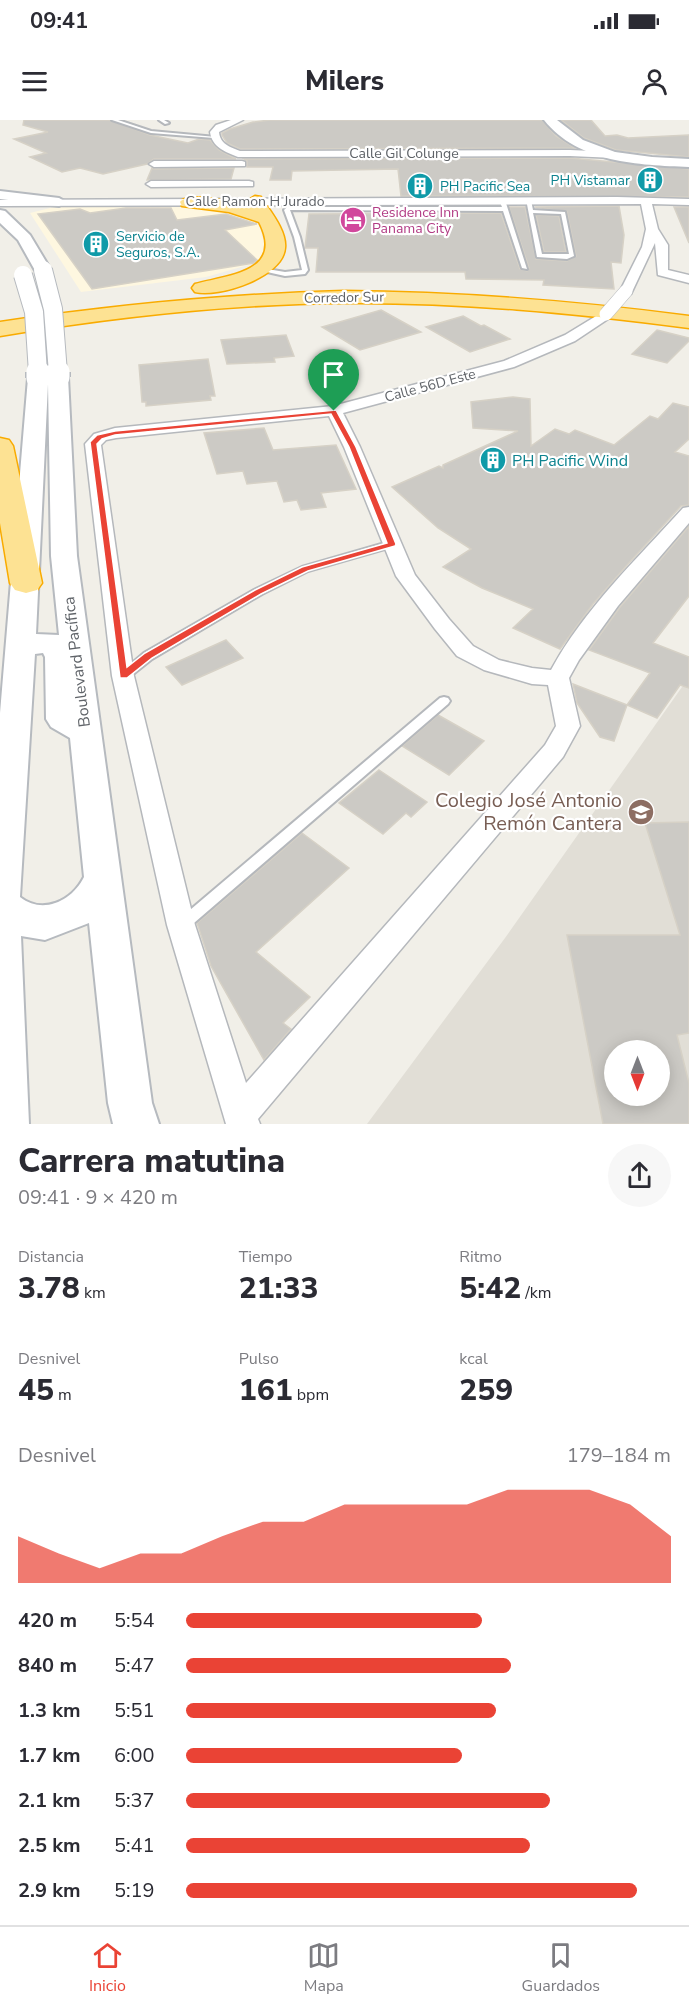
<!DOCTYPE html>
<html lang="es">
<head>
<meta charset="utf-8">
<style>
  :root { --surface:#fff; --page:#f7f7f7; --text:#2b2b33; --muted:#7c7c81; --line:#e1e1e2; --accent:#ea4335 }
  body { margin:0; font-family:"Nunito Sans",sans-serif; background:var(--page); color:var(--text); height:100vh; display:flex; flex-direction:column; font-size:22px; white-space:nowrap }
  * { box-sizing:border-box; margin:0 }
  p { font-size:20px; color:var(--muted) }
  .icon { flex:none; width:33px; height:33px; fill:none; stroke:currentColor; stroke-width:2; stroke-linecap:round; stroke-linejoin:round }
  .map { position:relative; height:1004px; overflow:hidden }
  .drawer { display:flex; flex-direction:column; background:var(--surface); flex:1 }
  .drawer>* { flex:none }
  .needle { width:39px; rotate:180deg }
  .fabs { position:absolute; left:604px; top:920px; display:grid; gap:12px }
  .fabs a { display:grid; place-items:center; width:66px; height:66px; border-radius:50%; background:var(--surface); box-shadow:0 3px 15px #0003; font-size:30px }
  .pin { position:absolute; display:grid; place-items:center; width:51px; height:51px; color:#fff; margin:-62px -26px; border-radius:50% 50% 50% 0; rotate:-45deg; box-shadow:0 0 6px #0007 }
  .pin .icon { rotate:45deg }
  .round { display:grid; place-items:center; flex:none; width:63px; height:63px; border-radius:32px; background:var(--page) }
  .overview { display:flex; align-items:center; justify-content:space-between; height:102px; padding:0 18px }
  h1 { font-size:33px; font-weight:800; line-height:45px }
  .figures { display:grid; grid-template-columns:repeat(3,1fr); gap:9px; height:102px; padding:6px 18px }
  .figures div { display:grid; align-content:center }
  .figures b { font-size:30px; font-weight:800 }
  .figures small { font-size:16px; font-weight:400 }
  .figures p { font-size:16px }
  .chart { height:168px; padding:12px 18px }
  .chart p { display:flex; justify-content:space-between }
  .chart svg { width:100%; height:108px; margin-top:6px; fill:var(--accent); opacity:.7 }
  ul { padding:0 18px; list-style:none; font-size:20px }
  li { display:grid; grid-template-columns:96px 72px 1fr; align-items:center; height:45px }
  li i { height:15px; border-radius:8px; background:var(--accent) }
  .status { display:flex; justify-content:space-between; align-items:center; height:42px; padding:0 30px; background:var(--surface); direction:ltr }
  .status svg { height:16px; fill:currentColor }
  header { display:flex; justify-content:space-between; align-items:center; height:78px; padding:0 18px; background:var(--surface); font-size:27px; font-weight:800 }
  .menu { display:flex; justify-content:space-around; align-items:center; height:84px; border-top:2px solid var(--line); background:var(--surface); font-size:16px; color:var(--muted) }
  .menu a { display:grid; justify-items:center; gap:3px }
  .menu .selected { color:var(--accent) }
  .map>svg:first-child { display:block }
</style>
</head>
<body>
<div class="status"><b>09:41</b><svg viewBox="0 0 49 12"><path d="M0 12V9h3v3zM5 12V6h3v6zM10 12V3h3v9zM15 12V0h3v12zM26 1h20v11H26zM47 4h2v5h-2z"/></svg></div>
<header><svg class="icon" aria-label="menu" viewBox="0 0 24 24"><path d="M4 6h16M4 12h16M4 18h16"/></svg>Milers<svg class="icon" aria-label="person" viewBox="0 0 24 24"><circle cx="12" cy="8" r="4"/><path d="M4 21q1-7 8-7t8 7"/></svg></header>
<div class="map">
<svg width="689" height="1004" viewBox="0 0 689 1004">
  <rect width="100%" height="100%" fill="#f1efe8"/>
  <path fill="#fef7e0" d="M141,84L184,85L229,90L250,96L259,104L265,126L259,142L206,157L81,172L30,93L58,86Z"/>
  <path fill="#e1ded6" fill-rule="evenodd" d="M689,562V1004H367L505,818L682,567ZM615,930H660V975H615Z"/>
  <path fill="#cccac5" stroke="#d6d1c6" stroke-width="1.5" fill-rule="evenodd" d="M24,0H110L150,15L188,23L199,19L210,20L219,30L236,39H154L147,44L103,54L80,48L62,52L30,37L46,33L14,19L48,12L23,5Z
    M270,0H542L556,16L575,28L240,29L227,23L222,15V13L230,9L253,2Z
    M561,0H591L605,16L617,15L628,18L689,15V37L616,30L584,18Z
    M570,38L689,49V77L401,76L398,49L292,51L291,60H270L273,47H247V41L244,39Z
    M152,48L154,49L234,48L231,59L147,60Z
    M619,86L624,115L621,143L611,142L614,169L543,165L544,160L466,159L465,152H316L318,128H305L309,94L501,93L520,149L527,151L529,148L509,87H525L536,139L567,141L576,136L567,92L535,87Z
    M674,87H689V123Z
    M126,88H171L177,100L226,94L257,104L225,110L257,140L254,143L92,169L38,94L80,89L90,93Z
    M536,95L559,96L566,132H544Z
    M381,190L421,212L360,230L322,207Z
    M463,196L481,206L484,205L510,219L470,232L426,207Z
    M657,210L689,218V221L667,243L632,234Z
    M286,215L294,236L274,238L275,242L227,244L221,220Z
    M208,239L215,276H210L211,280L146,286V282H142L139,245Z
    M513,277L530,279L531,326L555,309L569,314L575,310L614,325L650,296L658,299L673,283L689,287V319L675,332L689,336V385L681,386L628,444L593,484L560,529L513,508L533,489L482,468L443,447L471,429L438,408L392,367L439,346L443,348V345L518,311L473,308L471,282Z
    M264,308L273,330L336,325L356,369L321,373L326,387L301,390L297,380L284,382L277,361L247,364L243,351L217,354L204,313Z
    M689,406V476L653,523L689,537V568L680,565L657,598L627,585L650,553L589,530L620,487Z
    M226,520L243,538L182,565L166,547Z
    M573,564L627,585L614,621L600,617L577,583Z
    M438,595L484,621L449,655L402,626Z
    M379,650L427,682L411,697L406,693L383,714L339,683Z
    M689,702V913L677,915L689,963V1004H603L567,815H680L645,703ZM615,930H660V975H615Z
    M302,713L349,748L256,832L310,877L283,903L291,909L264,940L211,846L197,803Z"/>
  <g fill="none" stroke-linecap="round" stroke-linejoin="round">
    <defs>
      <path id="lane" d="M112,0H118L151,11L216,17L214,18L151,13Z
        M159,0H164L169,3L165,4Z
        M502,78L505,80L527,149L522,148L503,91L290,90L300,117L308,150L305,154L285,156L258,150L261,148L285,152L302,150L294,117L284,90L287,87H502L499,80Z
        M526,79L531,80L533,90L565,92L574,136L567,139L537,137ZM533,93L561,94L569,134H542Z
        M392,421L395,422L397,424L395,426L308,451L262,474L152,539L127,559L123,560L117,556L144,533L254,470L302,447Z
        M444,577L448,578L450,581L448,584L187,809L182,811L177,809L175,805L177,801L440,578Z"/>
      <path id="street" d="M231,0H243L219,12C220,24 230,27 240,31L570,30L615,32L620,35L615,38L570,36L238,37C225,32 212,27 210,12L216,5Z
        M242,41L245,42V46L154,47L149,44L154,41Z
        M249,61L253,62V66L151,67L146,64L151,61Z
        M617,77L689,79V85L652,84L658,109L668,125V150L689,155V163L658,155L655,123L631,174L626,175L620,171L642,127L646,109L641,84L0,86V80Z
        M606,190L613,194L611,197L575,221L514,247L343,293L360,327L415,455L449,499L473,526L499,540L532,548L551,550C584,489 637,439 683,388L689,387V403L618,486L579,540L569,558L580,606L563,637L258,999L260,1004H226L167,805L112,556L85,324L94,314L115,308L333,286L504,241L565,215ZM329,296L344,327L396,456L435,509L457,536L484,550L532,564L548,565L556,606L545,625L246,963L195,805L134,556L101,325L106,320L116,318Z"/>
      <path id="secondary" d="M544,0H557L583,20L615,32L652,37L689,39V47C639,45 578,43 544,0Z
        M0,71L59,78L66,82L59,86L0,79Z
        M0,90L5,91L30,115L51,150L49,154H37L18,120L0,103Z
        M58,251L65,253L68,257L77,436L152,983L159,1004H113L108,983L89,803L45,820L21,816L29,1004H0V593L28,258L31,254H45L48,257L51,253ZM48,264L51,436L59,515L36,514ZM43,533L45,537L46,599L51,607L70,618L84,757C72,781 43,795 20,777L35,534Z"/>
      <path id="highway" d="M255,76L261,77C270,91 287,111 285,128C283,157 219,178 195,172L192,168L195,164C229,155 285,152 259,102L229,92L182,86L180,82C189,71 237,83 251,88L247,81Z
        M344,171C460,172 574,181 689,196V208C574,193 460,182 344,183C228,184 114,197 0,216V202C115,185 228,174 344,171Z
        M0,318L9,320L13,326L42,463L37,470L26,473L15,470L10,463L0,403Z"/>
    </defs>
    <use href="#lane" stroke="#b5b8bc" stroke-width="4"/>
    <use href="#street" stroke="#b5b8bc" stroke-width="3"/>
    <use href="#secondary" stroke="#b6babf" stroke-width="4"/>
    <use href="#highway" stroke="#f9ab00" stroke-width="3"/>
    <use href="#lane" fill="#fff" fill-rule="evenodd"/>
    <use href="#street" fill="#fff" fill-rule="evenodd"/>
    <use href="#secondary" fill="#fff" fill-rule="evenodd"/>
    <use href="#highway" fill="#fde293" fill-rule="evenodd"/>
    <defs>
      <path id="street-bridge" d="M606,194L626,171"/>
      <path id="secondary-bridge-far1" d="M43,150L53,189L58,253
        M23,155L34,192L38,253"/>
      <path id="secondary-bridge" d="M38,252V258
        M58,252V257"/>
    </defs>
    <use href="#street-bridge" stroke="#b5b8bc" stroke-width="14" stroke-linecap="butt"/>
    <use href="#secondary-bridge-far1" stroke="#b6babf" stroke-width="20" stroke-linecap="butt"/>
    <use href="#secondary-bridge" stroke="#b6babf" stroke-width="26" stroke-linecap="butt"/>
    <use href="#street-bridge" stroke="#fff" stroke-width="13"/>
    <use href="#secondary-bridge-far1" stroke="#fff" stroke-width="18"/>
    <use href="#secondary-bridge" stroke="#fff" stroke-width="23"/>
  </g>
  <path fill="#ea4335" stroke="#fff" stroke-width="1.5" fill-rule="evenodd" d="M336,290L356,327L396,424L395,426L308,451L261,474L152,538L127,558H120L90,322L97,315L115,311ZM331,294L349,327L387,423L302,447L255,470L145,533L127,547L97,324L102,319L115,315Z"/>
  <defs>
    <symbol id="building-disc" viewBox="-11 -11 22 22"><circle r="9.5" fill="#0f9aa8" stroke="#fff"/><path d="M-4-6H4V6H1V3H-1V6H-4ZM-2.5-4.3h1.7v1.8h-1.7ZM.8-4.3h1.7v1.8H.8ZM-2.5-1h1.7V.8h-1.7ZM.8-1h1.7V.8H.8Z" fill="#fff"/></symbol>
    <symbol id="hotel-disc" viewBox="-11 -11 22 22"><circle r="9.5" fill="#d1479c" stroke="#fff"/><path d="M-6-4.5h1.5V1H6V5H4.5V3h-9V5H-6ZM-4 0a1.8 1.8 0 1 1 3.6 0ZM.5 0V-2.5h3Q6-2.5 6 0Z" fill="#fff"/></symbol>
    <symbol id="school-disc" viewBox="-11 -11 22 22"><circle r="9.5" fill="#8d6e63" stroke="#fff"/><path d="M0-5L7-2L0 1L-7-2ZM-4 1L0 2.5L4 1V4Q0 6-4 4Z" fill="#fff"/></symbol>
  </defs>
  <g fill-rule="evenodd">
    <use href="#building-disc" x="635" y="45" width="30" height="30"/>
    <use href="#building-disc" x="405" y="51" width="30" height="30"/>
    <use href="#hotel-disc" x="338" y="85" width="30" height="30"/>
    <use href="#building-disc" x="81" y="109" width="30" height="30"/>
    <use href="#building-disc" x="478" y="325" width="30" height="30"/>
    <use href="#school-disc" x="626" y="677" width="30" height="30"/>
  </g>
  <g text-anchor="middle" stroke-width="4.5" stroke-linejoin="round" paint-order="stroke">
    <g font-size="14" fill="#5f6368" stroke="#fff">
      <text x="404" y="38">Calle Gil Colunge</text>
      <text x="255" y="86">Calle Ramon H Jurado</text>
      <text transform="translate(344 177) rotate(-1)" y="5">Corredor Sur</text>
      <text transform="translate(430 265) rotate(-15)" y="5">Calle 56D Este</text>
    </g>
    <g font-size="14" fill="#0d838f" stroke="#fff" text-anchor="start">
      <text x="630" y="65" text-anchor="end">PH Vistamar</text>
      <text x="440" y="71">PH Pacific Sea</text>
      <text x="116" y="121">Servicio de<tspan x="116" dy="16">Seguros, S.A.</tspan></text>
    </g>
    <g font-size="14" fill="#b23c85" stroke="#fff" text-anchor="start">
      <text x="372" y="97">Residence Inn<tspan x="372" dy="16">Panama City</tspan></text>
    </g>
    <g font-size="16" fill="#0d838f" stroke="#fff" text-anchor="start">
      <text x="512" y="346">PH Pacific Wind</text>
    </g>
    <g font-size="16" fill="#5f6368" stroke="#fff">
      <text transform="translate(76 542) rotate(-97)" y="6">Boulevard Pacífica</text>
    </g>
    <g font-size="20" fill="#785e54" stroke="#fff" text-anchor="end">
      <text x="622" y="687">Colegio José Antonio<tspan x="622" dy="23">Remón Cantera</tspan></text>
    </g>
  </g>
</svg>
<div class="fabs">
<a><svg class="needle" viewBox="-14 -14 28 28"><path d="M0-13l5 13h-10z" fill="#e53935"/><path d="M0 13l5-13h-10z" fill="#7c7c81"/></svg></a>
</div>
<div class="pin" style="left:334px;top:291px;background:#1e9e55"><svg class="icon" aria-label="arrive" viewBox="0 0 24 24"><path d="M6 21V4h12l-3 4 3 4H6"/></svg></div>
</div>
<section class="drawer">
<div class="overview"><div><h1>Carrera matutina</h1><p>09:41 · 9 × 420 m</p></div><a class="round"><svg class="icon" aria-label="share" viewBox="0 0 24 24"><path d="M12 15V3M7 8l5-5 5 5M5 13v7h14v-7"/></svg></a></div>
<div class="figures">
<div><p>Distancia</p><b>3.78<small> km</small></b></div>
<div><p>Tiempo</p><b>21:33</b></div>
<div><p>Ritmo</p><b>5:42<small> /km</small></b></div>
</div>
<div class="figures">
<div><p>Desnivel</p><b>45<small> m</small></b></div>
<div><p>Pulso</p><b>161<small> bpm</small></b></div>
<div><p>kcal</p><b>259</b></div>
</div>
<div class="chart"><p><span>Desnivel</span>179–184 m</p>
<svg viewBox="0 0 160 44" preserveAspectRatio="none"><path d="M0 44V25L10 32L20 38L30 32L40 32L50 25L60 19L70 19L80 12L90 12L100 12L110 12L120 6L130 6L140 6L150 12L160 25V44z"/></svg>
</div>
<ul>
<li><b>420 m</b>5:54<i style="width:61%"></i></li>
<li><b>840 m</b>5:47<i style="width:67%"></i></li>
<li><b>1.3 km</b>5:51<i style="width:64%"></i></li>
<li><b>1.7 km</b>6:00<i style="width:57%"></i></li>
<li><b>2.1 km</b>5:37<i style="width:75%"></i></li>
<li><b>2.5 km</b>5:41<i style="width:71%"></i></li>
<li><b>2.9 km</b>5:19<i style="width:93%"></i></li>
</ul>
</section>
<nav class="menu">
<a class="selected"><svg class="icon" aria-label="home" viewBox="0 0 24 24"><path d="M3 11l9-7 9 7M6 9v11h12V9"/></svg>Inicio</a>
<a><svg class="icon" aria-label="map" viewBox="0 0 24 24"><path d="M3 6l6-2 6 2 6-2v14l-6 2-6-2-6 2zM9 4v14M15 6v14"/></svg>Mapa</a>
<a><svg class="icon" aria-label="saved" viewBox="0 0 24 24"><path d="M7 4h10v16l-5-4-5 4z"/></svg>Guardados</a>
</nav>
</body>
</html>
